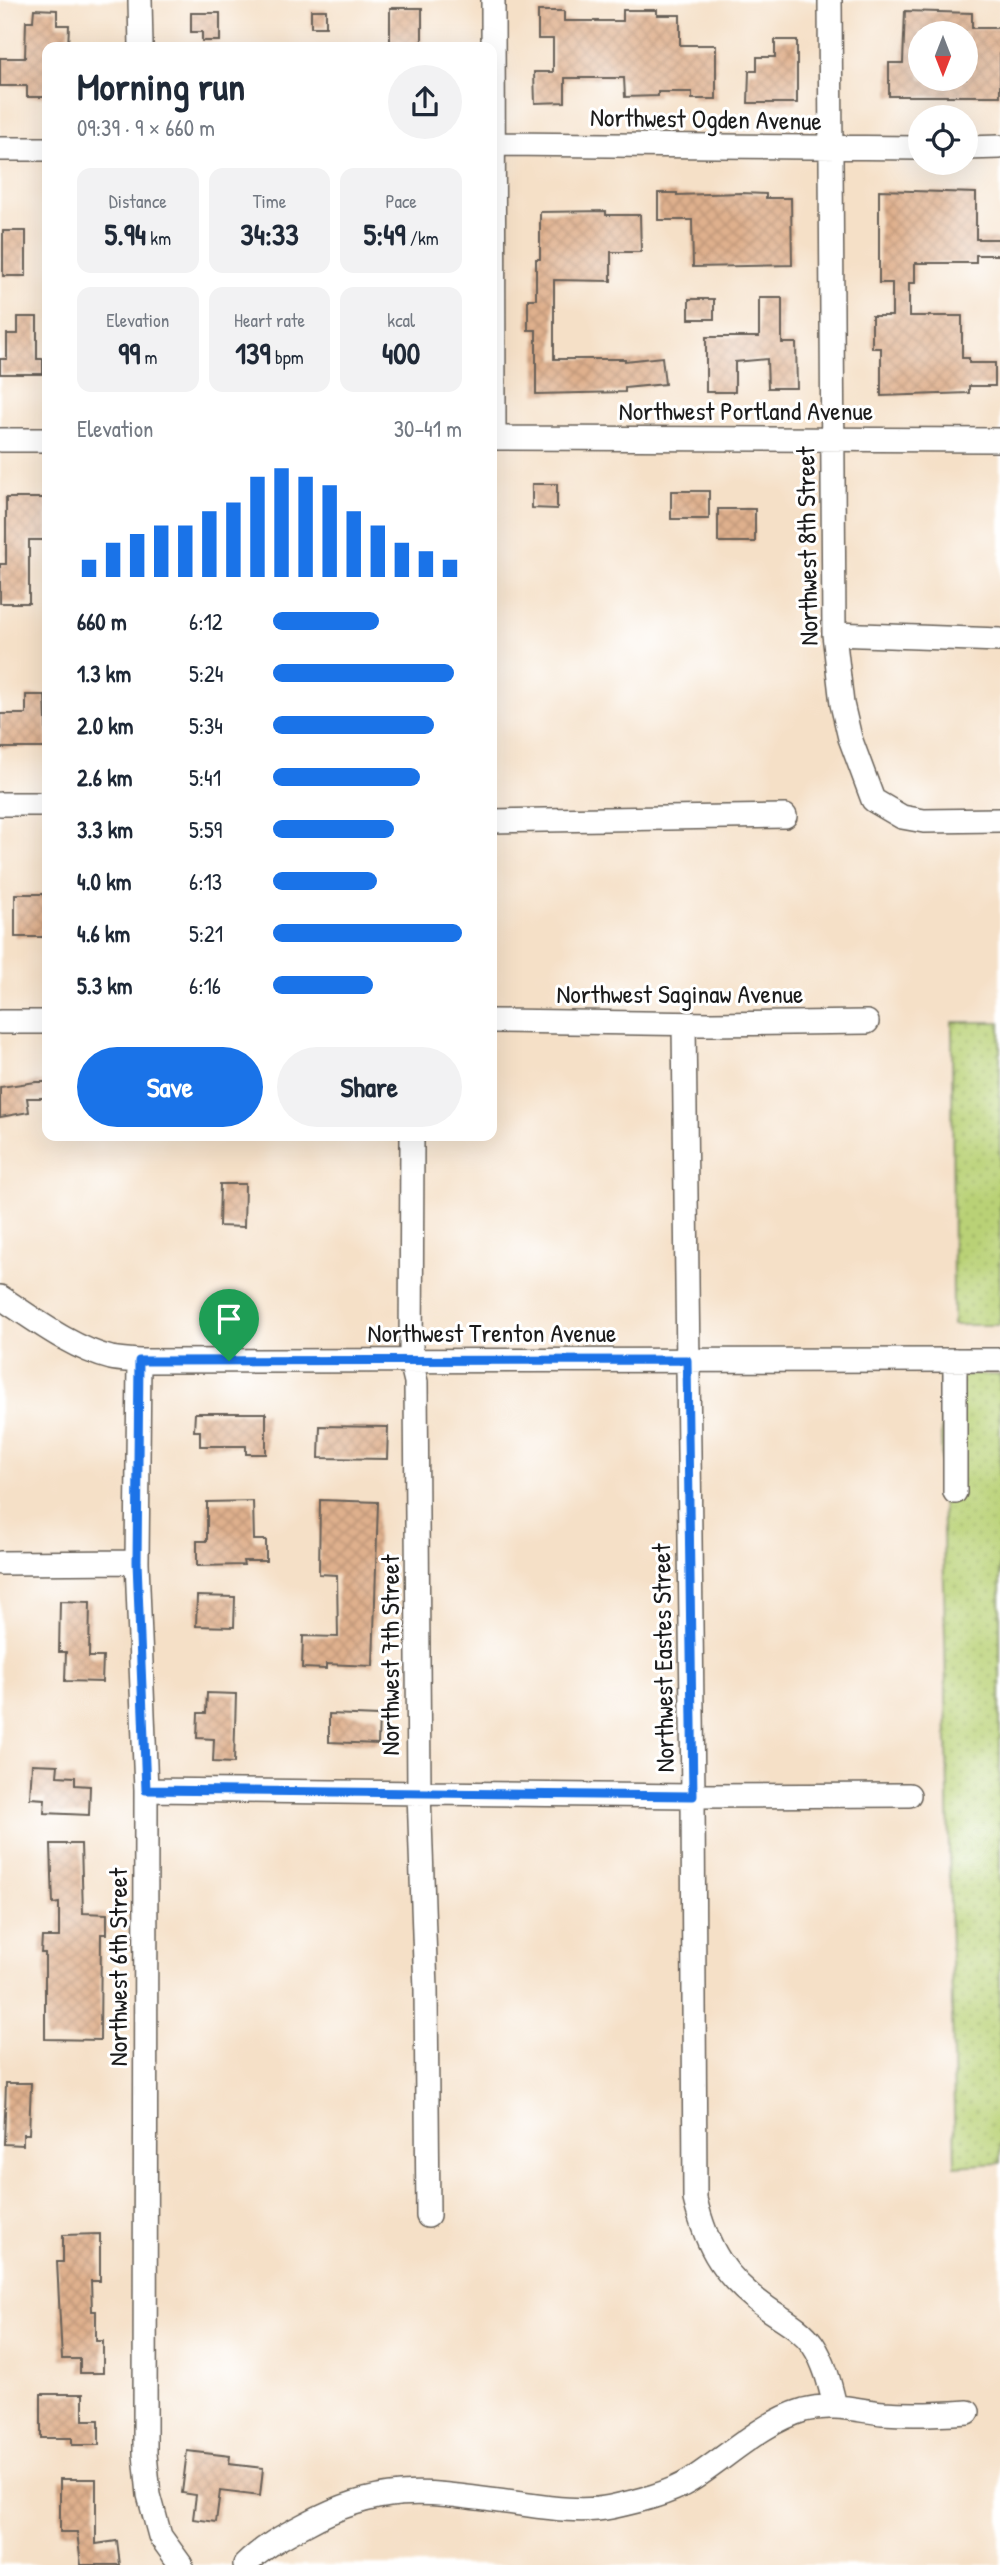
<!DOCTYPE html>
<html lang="en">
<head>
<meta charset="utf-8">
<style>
  :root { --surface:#fff; --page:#f2f2f3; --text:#1f2937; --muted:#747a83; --accent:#1a73e8 }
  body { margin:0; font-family:"Patrick Hand",sans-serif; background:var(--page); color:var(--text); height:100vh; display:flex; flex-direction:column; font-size:26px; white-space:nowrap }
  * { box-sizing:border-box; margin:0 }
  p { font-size:23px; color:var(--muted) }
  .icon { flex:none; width:38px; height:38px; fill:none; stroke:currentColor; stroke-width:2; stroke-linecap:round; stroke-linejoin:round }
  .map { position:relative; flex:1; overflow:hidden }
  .details { position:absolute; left:42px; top:42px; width:455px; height:1099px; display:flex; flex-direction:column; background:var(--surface); border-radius:14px; box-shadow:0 7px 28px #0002 }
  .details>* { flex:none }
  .needle { width:46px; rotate:180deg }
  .fabs { position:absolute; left:908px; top:21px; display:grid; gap:14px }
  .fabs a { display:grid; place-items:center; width:70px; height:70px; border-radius:50%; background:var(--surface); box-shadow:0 7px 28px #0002; font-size:35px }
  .pin { position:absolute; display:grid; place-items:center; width:60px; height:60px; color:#fff; margin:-72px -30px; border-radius:50% 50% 50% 0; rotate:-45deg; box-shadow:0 0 7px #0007 }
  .pin .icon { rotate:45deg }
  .round { display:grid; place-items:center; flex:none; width:74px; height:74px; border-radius:37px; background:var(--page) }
  .headline { display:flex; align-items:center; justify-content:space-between; height:119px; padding:0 35px }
  h1 { font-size:38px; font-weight:700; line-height:52px }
  .figures { display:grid; grid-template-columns:repeat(3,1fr); gap:10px; height:119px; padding:7px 35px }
  .figures div { display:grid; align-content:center; border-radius:14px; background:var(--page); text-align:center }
  .figures b { font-size:30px; font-weight:700 }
  .figures small { font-size:19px; font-weight:400 }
  .figures p { font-size:19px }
  .chart { height:196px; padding:14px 35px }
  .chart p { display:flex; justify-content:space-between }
  .chart svg { width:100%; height:126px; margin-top:7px; stroke:var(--accent); stroke-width:6 }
  .action { display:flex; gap:14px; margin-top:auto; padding:14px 35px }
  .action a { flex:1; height:80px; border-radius:42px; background:var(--accent); color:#fff; font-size:28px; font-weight:700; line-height:80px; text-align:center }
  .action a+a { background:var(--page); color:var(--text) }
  ul { padding:0 35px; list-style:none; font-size:23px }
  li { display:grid; grid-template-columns:112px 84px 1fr; align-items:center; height:52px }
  li i { height:18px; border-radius:9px; background:var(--accent) }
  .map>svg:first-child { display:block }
</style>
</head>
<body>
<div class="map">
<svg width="1000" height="2565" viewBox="0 0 1000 2565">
  <defs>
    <pattern id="park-dots" width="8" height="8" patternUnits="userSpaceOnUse" patternTransform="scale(1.75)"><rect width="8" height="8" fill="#b9d176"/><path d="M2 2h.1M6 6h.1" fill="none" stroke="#9eb366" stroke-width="1.8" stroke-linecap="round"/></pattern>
    <pattern id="building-cross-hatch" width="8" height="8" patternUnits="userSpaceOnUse" patternTransform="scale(1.75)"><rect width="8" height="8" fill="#dfb08d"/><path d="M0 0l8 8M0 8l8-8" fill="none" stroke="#bf9779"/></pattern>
  </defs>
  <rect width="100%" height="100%" fill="#fff"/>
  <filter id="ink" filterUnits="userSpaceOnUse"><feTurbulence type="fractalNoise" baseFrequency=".0143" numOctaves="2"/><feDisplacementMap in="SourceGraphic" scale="14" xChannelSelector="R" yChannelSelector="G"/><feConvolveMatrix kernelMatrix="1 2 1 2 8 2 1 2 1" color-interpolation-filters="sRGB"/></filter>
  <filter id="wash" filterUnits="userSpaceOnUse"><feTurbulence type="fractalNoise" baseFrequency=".00686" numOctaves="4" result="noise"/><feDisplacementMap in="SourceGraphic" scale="28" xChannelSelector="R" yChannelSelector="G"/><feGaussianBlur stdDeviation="1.57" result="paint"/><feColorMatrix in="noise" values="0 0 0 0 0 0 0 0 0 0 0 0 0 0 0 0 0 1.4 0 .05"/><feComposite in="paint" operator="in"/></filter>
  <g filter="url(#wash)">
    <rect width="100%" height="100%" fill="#f5e0c7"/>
    <path fill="url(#park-dots)" stroke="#6a7649" stroke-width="2" d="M952,1022H1000V1325H953Z
      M940,1375H1000V2163L955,2166Z"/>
    <g id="blocks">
      <path fill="url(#building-cross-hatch)" fill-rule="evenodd" d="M390,8H422V47H390Z
        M34,9L57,10V25H69L68,47H47V97H27V86H0V58H25L26,21H33Z
        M311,10H326V27H311Z
        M623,10H657V15H680V45H716V99H692V92H658V96L625,97L624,78H565V102L535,103L534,72H553V39H538V11H564V21H623Z
        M905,11L972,13V28H1000V96H889V63H903ZM920,33H966V79H920Z
        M191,13H220V41H202V32H191Z
        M775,40H797V103H748L749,71H757V57H775Z
        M879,190L976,193V239H1000V255H976V263H915V283H909V316H962V358H969V363H995V386H969V393L881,396V348H872V316H892V283H879Z
        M658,193H677V195L741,193L766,194V198H791L792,265L693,267L692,220H658Z
        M606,211V215H640L641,252H611V281L554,280V359H625V361L662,357L665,384L625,388V392L536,394V330H528V299H536V259H540V212Z
        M3,231H26V276H3Z
        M759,298H782V343H796L797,388H768L767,359L735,362V392H706V337H759Z
        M689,299H714V319H689Z
        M18,317H37V359H43V374H0V359H7V334H18Z
        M532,484H557V509L532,508Z
        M671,491H709V519H671Z
        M6,498H47V540H29V603H0V564H6Z
        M718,509H755V542H718Z
        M26,695H45L47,748H0V714H26Z
        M15,894H44V937H15Z
        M36,1082H47V1098H27L29,1112L0,1117V1087Z
        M220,1184H245L244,1227L219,1226Z
        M195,1413H266V1454H246V1446H200V1431H194Z
        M320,1426L388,1427L387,1459L319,1458Z
        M320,1500L378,1502L373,1666L326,1664V1669L302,1668L303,1636L338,1637L337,1575L319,1574Z
        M253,1501L254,1540H266V1561H243L244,1565L197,1566V1541H207V1502Z
        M197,1596L235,1597L234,1627L196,1626Z
        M60,1601L90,1602L89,1657H103L102,1682L65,1681L66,1652H59Z
        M207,1693L236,1694L234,1763L213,1762L214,1739L197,1738L198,1713H206Z
        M329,1714L379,1716L378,1744L329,1742Z
        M32,1764L58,1765L57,1776L75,1777V1785L90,1786L89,1815L44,1813L45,1799L30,1798Z
        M51,1844H81L83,1913L107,1914V1934H101L100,2040L45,2039V1953H41L42,1937H59V1903L53,1904Z
        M6,2083H31L29,2134H23V2145L4,2144Z
        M100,2234V2281H91L92,2311H96V2341H103V2373H80V2359H62L57,2262H63V2235Z
        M41,2394H83V2420H99V2445H72V2438H41Z
        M187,2451L230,2456L229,2464L263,2468L260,2496L220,2491L216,2522L193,2519L196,2495L182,2493Z
        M60,2479H96V2544L117,2541L120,2565H81L77,2532H60Z"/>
    </g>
  </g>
  <g filter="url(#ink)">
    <use href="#blocks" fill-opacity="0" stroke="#686158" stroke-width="2"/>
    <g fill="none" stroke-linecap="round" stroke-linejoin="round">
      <defs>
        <path id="minor" d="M140,0L141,47
          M493,0L494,438
          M830,0L834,634L842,704L850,738L873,800L902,817L924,821L1000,820
          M492,144L920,148
          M966,148L1000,147
          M0,149H47
          M492,438L1000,440
          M0,440H47
          M834,634L1000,640
          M0,804H47
          M492,821L785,816
          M492,1021L712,1024L867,1022
          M0,1022H47
          M684,1024L693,1796L695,2199C707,2249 725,2278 767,2308C784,2320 801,2328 813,2345C825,2363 830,2385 835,2406
          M412,1136L411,1361L416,1382L419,1793L426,1990L428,2216
          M0,1297C34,1319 71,1348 111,1358C120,1360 130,1360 139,1361L1000,1360
          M139,1361L137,1562L146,1790L145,2454L149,2495L160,2536L181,2565
          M955,1492V1360
          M0,1563L137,1562
          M146,1790L693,1796L909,1795
          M245,2565C263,2547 283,2536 306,2524C386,2480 435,2493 522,2504C550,2508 583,2513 611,2507C638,2501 669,2494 691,2480C727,2457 763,2422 804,2410C831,2403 856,2410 883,2413C911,2415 939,2414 968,2412"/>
      </defs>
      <use href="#minor" stroke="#686158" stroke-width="26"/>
      <use href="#minor" stroke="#fff" stroke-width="23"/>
    </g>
  </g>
  <g fill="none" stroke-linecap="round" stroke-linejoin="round" filter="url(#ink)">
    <defs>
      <path id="route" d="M687,1360L693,1796L146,1790L137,1562L139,1361Z"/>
    </defs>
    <use href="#route" stroke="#fff" stroke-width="14"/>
    <use href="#route" stroke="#1a73e8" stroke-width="9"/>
  </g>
  <g text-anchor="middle" stroke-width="6" stroke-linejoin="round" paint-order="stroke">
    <g font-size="26" fill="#1c1c1c" stroke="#fff">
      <text transform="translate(706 119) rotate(1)" y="9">Northwest Ogden Avenue</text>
      <text x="746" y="420">Northwest Portland Avenue</text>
      <text transform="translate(807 546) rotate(-91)" y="9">Northwest 8th Street</text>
      <text x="680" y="1003">Northwest Saginaw Avenue</text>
      <text x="492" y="1342">Northwest Trenton Avenue</text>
      <text transform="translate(390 1655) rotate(-90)" y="9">Northwest 7th Street</text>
      <text transform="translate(663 1658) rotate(-91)" y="9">Northwest Eastes Street</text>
      <text transform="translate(118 1967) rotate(-90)" y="9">Northwest 6th Street</text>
    </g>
  </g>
</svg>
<div class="fabs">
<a><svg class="needle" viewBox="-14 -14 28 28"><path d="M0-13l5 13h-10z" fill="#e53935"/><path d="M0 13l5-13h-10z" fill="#747a83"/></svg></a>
<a><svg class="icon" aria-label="locate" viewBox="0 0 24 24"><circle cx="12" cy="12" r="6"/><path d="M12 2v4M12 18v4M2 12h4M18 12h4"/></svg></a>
</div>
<div class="pin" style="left:229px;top:1361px;background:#1e9e55"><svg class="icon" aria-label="arrive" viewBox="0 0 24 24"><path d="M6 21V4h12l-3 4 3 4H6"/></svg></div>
<section class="details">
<div class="headline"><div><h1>Morning run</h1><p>09:39 · 9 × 660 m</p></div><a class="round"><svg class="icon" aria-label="share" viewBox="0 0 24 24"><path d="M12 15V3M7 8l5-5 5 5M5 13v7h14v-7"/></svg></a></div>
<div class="figures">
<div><p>Distance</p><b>5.94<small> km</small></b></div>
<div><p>Time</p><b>34:33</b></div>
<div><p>Pace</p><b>5:49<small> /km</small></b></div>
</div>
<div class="figures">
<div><p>Elevation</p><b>99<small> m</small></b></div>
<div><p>Heart rate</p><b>139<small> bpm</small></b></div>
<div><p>kcal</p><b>400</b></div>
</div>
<div class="chart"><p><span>Elevation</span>30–41 m</p>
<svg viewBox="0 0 160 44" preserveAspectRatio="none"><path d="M5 44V38M15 44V32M25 44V29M35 44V26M45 44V26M55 44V21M65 44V18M75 44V9M85 44V6M95 44V9M105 44V12M115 44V21M125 44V26M135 44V32M145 44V35M155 44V38"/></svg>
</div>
<ul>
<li><b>660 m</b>6:12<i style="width:56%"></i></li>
<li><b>1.3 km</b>5:24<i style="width:96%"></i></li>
<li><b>2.0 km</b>5:34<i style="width:85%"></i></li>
<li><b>2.6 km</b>5:41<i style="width:78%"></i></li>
<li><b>3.3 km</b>5:59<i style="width:64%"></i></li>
<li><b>4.0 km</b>6:13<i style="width:55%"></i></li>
<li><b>4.6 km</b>5:21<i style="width:100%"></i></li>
<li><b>5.3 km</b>6:16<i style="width:53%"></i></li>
</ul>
<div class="action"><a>Save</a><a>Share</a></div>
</section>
</div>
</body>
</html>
